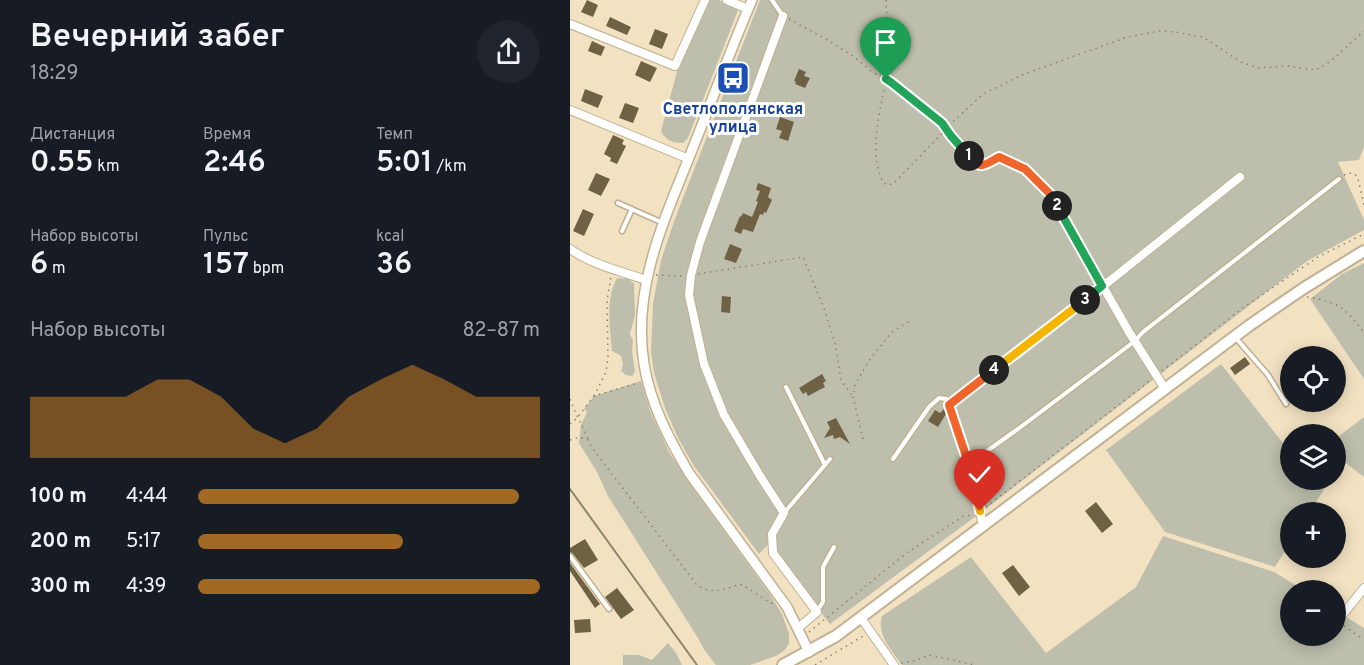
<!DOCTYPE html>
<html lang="ru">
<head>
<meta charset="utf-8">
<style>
  :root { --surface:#171b24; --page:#20242c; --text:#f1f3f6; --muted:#9ea1a6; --accent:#a06924 }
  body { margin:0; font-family:Overpass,sans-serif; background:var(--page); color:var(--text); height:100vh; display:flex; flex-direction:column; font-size:22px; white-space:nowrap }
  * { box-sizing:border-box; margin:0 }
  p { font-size:20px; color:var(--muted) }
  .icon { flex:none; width:33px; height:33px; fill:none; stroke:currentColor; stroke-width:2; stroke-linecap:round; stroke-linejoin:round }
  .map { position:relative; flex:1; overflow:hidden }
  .details { display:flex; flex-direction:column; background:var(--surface); width:570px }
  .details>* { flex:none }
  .fabs { position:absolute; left:710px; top:346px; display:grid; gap:12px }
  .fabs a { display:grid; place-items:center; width:66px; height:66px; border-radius:50%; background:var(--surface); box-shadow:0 3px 15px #0003; font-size:30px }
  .pin { position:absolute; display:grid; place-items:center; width:51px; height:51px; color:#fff; margin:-62px -26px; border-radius:50% 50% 50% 0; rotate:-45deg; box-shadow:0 0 6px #0007 }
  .pin .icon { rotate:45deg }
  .km { position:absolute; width:30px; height:30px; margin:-15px; border-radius:50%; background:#222; color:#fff; font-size:16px; line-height:30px; text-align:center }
  .round { display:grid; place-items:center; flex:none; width:63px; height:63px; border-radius:32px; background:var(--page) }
  .overview { display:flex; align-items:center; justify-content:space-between; height:102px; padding:0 30px }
  h1 { font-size:33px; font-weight:600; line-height:45px }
  .figures { display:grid; grid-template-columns:repeat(3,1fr); gap:9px; height:102px; padding:6px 30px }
  .figures div { display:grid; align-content:center }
  .figures b { font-size:30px; font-weight:600 }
  .figures small { font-size:16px; font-weight:400 }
  .figures p { font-size:16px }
  .chart { height:168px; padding:12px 30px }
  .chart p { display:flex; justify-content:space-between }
  .chart svg { width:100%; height:108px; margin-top:6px; fill:var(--accent); opacity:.7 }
  ul { padding:0 30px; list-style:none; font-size:20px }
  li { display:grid; grid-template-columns:96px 72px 1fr; align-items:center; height:45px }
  li i { height:15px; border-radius:8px; background:var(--accent) }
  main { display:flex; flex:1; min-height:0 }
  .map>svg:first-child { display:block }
</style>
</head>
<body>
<main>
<section class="details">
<div class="overview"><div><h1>Вечерний забег</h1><p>18:29</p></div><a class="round"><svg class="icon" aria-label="share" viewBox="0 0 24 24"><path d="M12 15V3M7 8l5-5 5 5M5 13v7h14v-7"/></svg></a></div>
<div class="figures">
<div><p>Дистанция</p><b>0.55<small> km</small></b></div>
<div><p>Время</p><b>2:46</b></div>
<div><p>Темп</p><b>5:01<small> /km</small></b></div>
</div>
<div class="figures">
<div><p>Набор высоты</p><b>6<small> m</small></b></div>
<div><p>Пульс</p><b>157<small> bpm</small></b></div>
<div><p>kcal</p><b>36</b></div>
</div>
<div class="chart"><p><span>Набор высоты</span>82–87 m</p>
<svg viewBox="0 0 160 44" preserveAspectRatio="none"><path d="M0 44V19L10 19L20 19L30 19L40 12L50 12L60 19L70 32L80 38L90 32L100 19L110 12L120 6L130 12L140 19L150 19L160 19V44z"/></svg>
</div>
<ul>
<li><b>100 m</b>4:44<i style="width:94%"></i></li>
<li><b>200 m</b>5:17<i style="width:60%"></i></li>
<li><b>300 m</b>4:39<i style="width:100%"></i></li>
</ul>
</section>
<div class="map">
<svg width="794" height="665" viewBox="0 0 794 665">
  <rect width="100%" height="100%" fill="#f3e2c2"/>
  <path fill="#bdbfac" d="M138,0H149L169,8L118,138L113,143C103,143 96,141 91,131L108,68Z
    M190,0H794V147L789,160L768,162L794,220V230L737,261L409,514L260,624L209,559L204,538L189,554L124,466L108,438L95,408L84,373L81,352L83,304L91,260L106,216Z
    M794,263V379L740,299L772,274Z
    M47,278L59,279L64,284L65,315L60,334L63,341L62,350L65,372L62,376L56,375L51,371L53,364L51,356L42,351C40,327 35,300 47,278Z
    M651,364L720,452V480H760L739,513H720V543L705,567L595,532L536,450Z
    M71,381L80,411L99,452L127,494L199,593L212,614L219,634V643L215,650L206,656L180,665H146L135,651L128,638L38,496L27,472L9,443L11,425L17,412L14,409L24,396Z
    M794,417V477L773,461L765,473V439Z
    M593,536L704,572L735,591H720V636H765V610L794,628V665H332C322,651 306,634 312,616L401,557L476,653L566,587Z
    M98,643L106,653L112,665H53V655H69L82,660Z"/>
  <path fill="#6f6144" d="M17,0L28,5L23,17L11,12Z
    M40,17L61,27L57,35L36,26Z
    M85,29L98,34L92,49L79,44Z
    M22,41L35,47L31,56L18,51Z
    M71,61L87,68L80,82L65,75Z
    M229,69L236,72L234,76L240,78L235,88L225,84L226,82L224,81Z
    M15,89L33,96L28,108L11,101Z
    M55,103L69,108L63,123L49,118Z
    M210,117L224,122L218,141L209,138L212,131L206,129Z
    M43,135L54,140L52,144L56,146L47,164L40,161L41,158L34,154Z
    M26,173L40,179L31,196L18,190Z
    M188,183L201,188L198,197L202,200L196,213L194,212L193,215L190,214L183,232L173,229L171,234L164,231L170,216L171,217L173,213L182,217L188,202L186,201L190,191L186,190Z
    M13,209L24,214L14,236L3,231Z
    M160,244L172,249L166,263L154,259Z
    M152,296L161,297L160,313L151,312Z
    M675,357L680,364L665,375L660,368Z
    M252,374L256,381L253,383L255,387L238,396L236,392L233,394L229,388Z
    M374,409L376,414L368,427L358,421L365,410L370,413Z
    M266,418L280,444L270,437L264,439L263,435L254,438L260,428L257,422Z
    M526,502L543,524L532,533L515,511Z
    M15,539L28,560L14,568L3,554L0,552V548Z
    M0,563L30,604L25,608L0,571Z
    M443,565L460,587L449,596L432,573Z
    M47,588L64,610L51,619L35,597Z
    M20,619L21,632L5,633L4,620Z"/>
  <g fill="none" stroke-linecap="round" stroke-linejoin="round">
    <defs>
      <path id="service" d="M202,0L213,16
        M48,203L93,223
        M52,231L62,209
        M665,337L698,375L716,404
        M216,387L255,465
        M323,459L359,407L369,398L377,399L379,404
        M401,468L417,451L448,429L565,341L573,332L769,179
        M214,513L260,459
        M0,556L39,609
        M247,611L253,602V567L264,547"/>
      <path id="minor" d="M157,0L178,9
        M213,16L130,242L121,275L119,295L134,364L154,415L190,476L214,513L202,534L203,553L247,612L228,628
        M0,24L105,66L135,0
        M0,110L119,159
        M414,165L429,157L455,169L480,194L559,332L595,389
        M0,249C23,265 50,271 76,280
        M413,526L403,477L379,405L502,311L670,177
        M774,613L794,588
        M291,618L324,665"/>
      <path id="tertiary" d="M182,0C162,46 145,93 126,140C98,212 61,285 74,364C80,403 99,439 119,473L217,607L239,652"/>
      <path id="secondary" d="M213,665L266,636L680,325L734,288L794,251"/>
    </defs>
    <use href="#service" stroke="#c0b091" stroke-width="7"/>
    <use href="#minor" stroke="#c0b091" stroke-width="10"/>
    <use href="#tertiary" stroke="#c0b091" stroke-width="12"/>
    <use href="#secondary" stroke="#c0b091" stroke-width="14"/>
    <path stroke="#8d816b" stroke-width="1.5" stroke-dasharray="1.5 4.5" stroke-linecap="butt" d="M316,0C317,24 319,50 316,74C312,113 297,143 313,183L318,185L323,184L386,119L413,94L454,74L558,37L589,31L605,32L633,37L671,62L688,68L717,66L746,70L761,61L794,31
      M219,19L256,39L284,57L301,71L322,83L372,122L381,136L405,164
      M774,175L779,173L785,174L788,179L794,205
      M128,274L233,257L255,311L265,343L271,380L283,397
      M86,275L114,276
      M737,297C768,302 775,307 794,333
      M592,371L674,307L748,257L794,234
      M24,396L36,372L38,358L37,301L41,276
      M0,399C5,413 12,425 18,439
      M0,424L7,418L24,396L68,383
      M293,439L283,397L285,385L300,359L321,333L339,321
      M0,440L10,437L18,440L23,449L126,584C139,595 155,590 170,584C183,590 192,599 205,605
      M416,507L581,380
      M769,618L767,620L788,636L794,638
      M239,632L338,552L394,516L402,515
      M331,663L344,661L359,655L405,665
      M245,665L293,636"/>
    <use href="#service" stroke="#fff" stroke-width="4"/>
    <use href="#minor" stroke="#fff" stroke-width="8"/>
    <use href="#tertiary" stroke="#fff" stroke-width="9"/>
    <use href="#secondary" stroke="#fff" stroke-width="10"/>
    <path stroke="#8f846e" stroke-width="2" d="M0,489L127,665"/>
  </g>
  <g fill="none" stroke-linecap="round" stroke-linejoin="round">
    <defs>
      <path id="split-1" d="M316,79L322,83L372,123L381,136L399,156"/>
      <path id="split-2" d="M399,156C411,171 414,165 429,157L455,169L480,194L487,206"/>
      <path id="split-3" d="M487,206L532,286L515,300"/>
      <path id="split-4" d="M424,370L515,300"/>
      <path id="split-5" d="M397,459L379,405L424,370"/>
      <path id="split-6" d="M397,459L403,477L410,511"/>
    </defs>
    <use href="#split-1" stroke="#fff" stroke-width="12"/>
    <use href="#split-2" stroke="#fff" stroke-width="12"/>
    <use href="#split-3" stroke="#fff" stroke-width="12"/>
    <use href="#split-4" stroke="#fff" stroke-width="12"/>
    <use href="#split-5" stroke="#fff" stroke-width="12"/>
    <use href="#split-6" stroke="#fff" stroke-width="12"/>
    <use href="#split-1" stroke="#22a559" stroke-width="8"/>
    <use href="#split-2" stroke="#f0652b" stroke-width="8"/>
    <use href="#split-3" stroke="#22a559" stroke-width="8"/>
    <use href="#split-4" stroke="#f5b400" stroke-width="8"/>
    <use href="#split-5" stroke="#f0652b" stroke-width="8"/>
    <use href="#split-6" stroke="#f5b400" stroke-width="8"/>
  </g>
  <defs>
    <symbol id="bus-square" viewBox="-11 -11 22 22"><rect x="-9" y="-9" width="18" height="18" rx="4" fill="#1a4fb4" stroke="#fff"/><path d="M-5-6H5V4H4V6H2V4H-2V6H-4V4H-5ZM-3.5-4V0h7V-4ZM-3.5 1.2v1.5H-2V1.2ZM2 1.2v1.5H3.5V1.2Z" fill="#fff"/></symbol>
  </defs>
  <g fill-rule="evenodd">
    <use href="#bus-square" x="144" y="59" width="38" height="38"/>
  </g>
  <g text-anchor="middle" stroke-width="6" stroke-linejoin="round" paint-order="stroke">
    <g font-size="16" font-weight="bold" fill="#164399" stroke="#fff">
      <text x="163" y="114">Светлополянская<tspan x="163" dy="18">улица</tspan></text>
    </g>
  </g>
</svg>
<div class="fabs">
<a><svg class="icon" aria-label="locate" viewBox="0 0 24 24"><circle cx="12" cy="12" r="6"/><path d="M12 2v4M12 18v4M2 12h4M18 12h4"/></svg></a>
<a><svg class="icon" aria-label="layers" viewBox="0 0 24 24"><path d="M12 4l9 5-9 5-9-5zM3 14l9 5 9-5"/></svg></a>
<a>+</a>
<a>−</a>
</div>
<div class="pin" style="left:316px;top:79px;background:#1e9e55"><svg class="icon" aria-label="arrive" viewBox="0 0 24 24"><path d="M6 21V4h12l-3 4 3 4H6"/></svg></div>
<div class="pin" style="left:410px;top:511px;background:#d93025"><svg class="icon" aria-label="check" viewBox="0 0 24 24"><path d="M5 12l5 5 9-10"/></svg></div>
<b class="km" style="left:399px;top:156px">1</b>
<b class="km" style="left:487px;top:206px">2</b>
<b class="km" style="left:515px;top:300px">3</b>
<b class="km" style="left:424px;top:370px">4</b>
</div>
</main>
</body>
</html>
